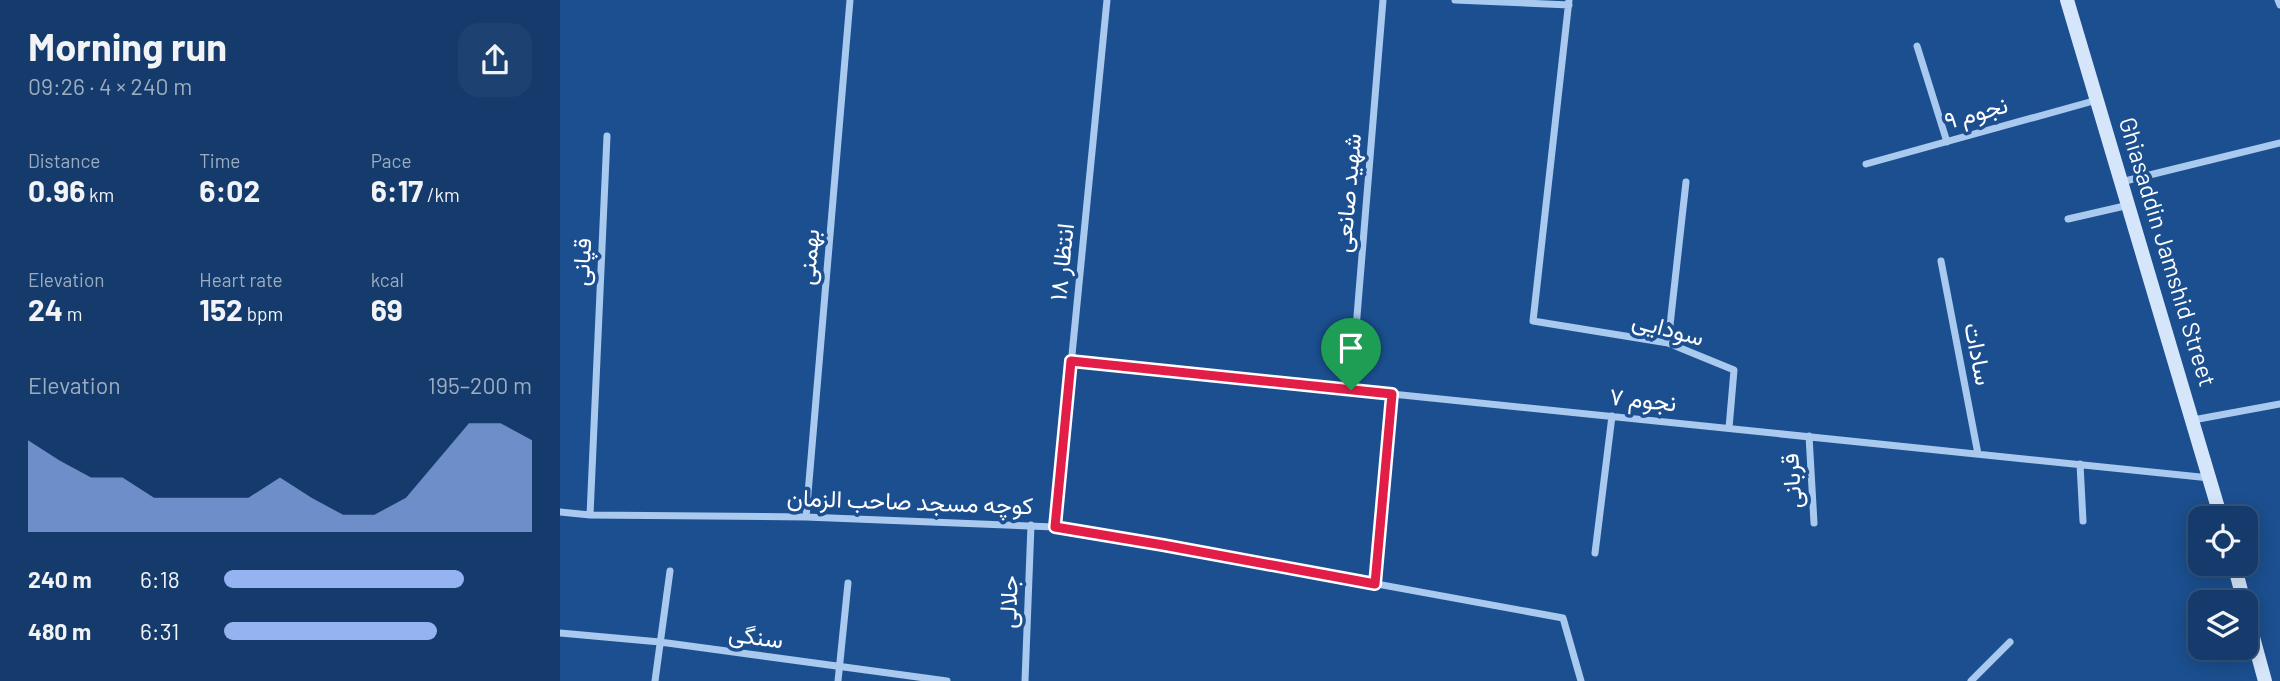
<!DOCTYPE html>
<html lang="en">
<head>
<meta charset="utf-8">
<style>
  :root { --surface:#143b6b; --page:#1d4271; --text:#f1f3f6; --muted:#9dadc1; --line:#33557e; --accent:#95b2f1 }
  body { margin:0; font-family:Barlow,Vazirmatn,sans-serif; background:var(--page); color:var(--text); height:100vh; display:flex; flex-direction:column; font-size:26px; white-space:nowrap }
  * { box-sizing:border-box; margin:0 }
  p { font-size:23px; color:var(--muted) }
  .icon { flex:none; width:38px; height:38px; fill:none; stroke:currentColor; stroke-width:2; stroke-linecap:round; stroke-linejoin:round }
  .map { position:relative; flex:1; overflow:hidden }
  .sheet { display:flex; flex-direction:column; background:var(--surface); width:560px }
  .sheet>* { flex:none }
  .controls { position:absolute; left:1628px; top:506px; display:grid; gap:14px }
  .controls a { display:grid; place-items:center; width:70px; height:70px; border-radius:14px; background:var(--surface); box-shadow:0 4px 18px #0003,0 0 0 2px var(--line); font-size:35px }
  .pin { position:absolute; display:grid; place-items:center; width:60px; height:60px; color:#fff; margin:-72px -30px; border-radius:50% 50% 50% 0; rotate:-45deg; box-shadow:0 0 7px #0007 }
  .pin .icon { rotate:45deg }
  .round { display:grid; place-items:center; flex:none; width:74px; height:74px; border-radius:21px; background:var(--page) }
  .summary { display:flex; align-items:center; justify-content:space-between; height:119px; padding:0 28px }
  h1 { font-size:38px; font-weight:700; line-height:52px }
  .figures { display:grid; grid-template-columns:repeat(3,1fr); gap:10px; height:119px; padding:7px 28px }
  .figures div { display:grid; align-content:center }
  .figures b { font-size:30px; font-weight:700 }
  .figures small { font-size:19px; font-weight:400 }
  .figures p { font-size:19px }
  .chart { height:196px; padding:14px 28px }
  .chart p { display:flex; justify-content:space-between }
  .chart svg { width:100%; height:126px; margin-top:7px; fill:var(--accent); opacity:.7 }
  ul { padding:0 28px; list-style:none; font-size:23px }
  li { display:grid; grid-template-columns:112px 84px 1fr; align-items:center; height:52px }
  li i { height:18px; border-radius:9px; background:var(--accent) }
  main { display:flex; flex:1; min-height:0 }
  .map>svg:first-child { display:block }
</style>
</head>
<body>
<main>
<section class="sheet">
<div class="summary"><div><h1>Morning run</h1><p>09:26 · 4 × 240 m</p></div><a class="round"><svg class="icon" aria-label="share" viewBox="0 0 24 24"><path d="M12 15V3M7 8l5-5 5 5M5 13v7h14v-7"/></svg></a></div>
<div class="figures">
<div><p>Distance</p><b>0.96<small> km</small></b></div>
<div><p>Time</p><b>6:02</b></div>
<div><p>Pace</p><b>6:17<small> /km</small></b></div>
</div>
<div class="figures">
<div><p>Elevation</p><b>24<small> m</small></b></div>
<div><p>Heart rate</p><b>152<small> bpm</small></b></div>
<div><p>kcal</p><b>69</b></div>
</div>
<div class="chart"><p><span>Elevation</span>195–200 m</p>
<svg viewBox="0 0 160 44" preserveAspectRatio="none"><path d="M0 44V12L10 19L20 25L30 25L40 32L50 32L60 32L70 32L80 25L90 32L100 38L110 38L120 32L130 19L140 6L150 6L160 12V44z"/></svg>
</div>
<ul>
<li><b>240 m</b>6:18<i style="width:78%"></i></li>
<li><b>480 m</b>6:31<i style="width:69%"></i></li>
</ul>
</section>
<div class="map">
<svg width="1720" height="681" viewBox="0 0 1720 681">
  <rect width="100%" height="100%" fill="#1b4f8f"/>
  <g fill="none" stroke-linecap="round" stroke-linejoin="round">
    <path stroke="#a9c9ee" stroke-width="7" d="M895,0L1009,5
      M1009,0L973,321L1108,343L1174,370L1169,428
      M1718,0L1720,5
      M1357,46L1387,142
      M1306,164L1537,100
      M1561,182L1720,143
      M1508,219L1569,205
      M1381,261L1418,454
      M1108,343L1126,182
      M511,361L1650,478
      M791,389L823,0
      M1633,420L1720,404
      M1249,436L1254,523
      M1520,464L1523,521
      M0,512L30,515L246,517L495,527L603,545L1003,618L1021,681
      M30,515L47,136
      M246,517L290,0
      M495,527L547,0
      M1035,553L1052,416
      M815,584L832,394
      M0,633L100,642L387,681
      M95,681L110,571
      M278,681L288,583
      M465,681L471,525
      M1411,681L1450,642"/>
    <path stroke="#d6e6fa" stroke-width="14" d="M1507,0L1661,518
      M1674,564L1684,602
      M1685,608L1705,681"/>
  </g>
  <g fill="none" stroke-linecap="round" stroke-linejoin="round">
    <defs>
      <path id="route" d="M511,361L832,394L815,584L603,545L495,527Z"/>
    </defs>
    <use href="#route" stroke="#fff" stroke-width="14"/>
    <use href="#route" stroke="#e11d48" stroke-width="9"/>
  </g>
  <g text-anchor="middle" stroke-width="7" stroke-linejoin="round" paint-order="stroke">
    <g font-size="24" fill="#fff" stroke="#1b4f8f">
      <text transform="translate(1416 113) rotate(-16)" y="8">نجوم ۹</text>
      <text transform="translate(788 193) rotate(-85)" y="8">شهید صانعی</text>
      <text transform="translate(1607 252) rotate(73)" y="8">Ghiasaddin Jamshid Street</text>
      <text transform="translate(249 257) rotate(-85)" y="8">بهمنی</text>
      <text transform="translate(22 262) rotate(-87)" y="8">قپانی</text>
      <text transform="translate(502 262) rotate(-84)" y="8">انتظار ۱۸</text>
      <text transform="translate(1108 329) rotate(15)" y="8">سودایی</text>
      <text transform="translate(1418 354) rotate(79)" y="8">سادات</text>
      <text transform="translate(1083 400) rotate(6)" y="8">نجوم ۷</text>
      <text transform="translate(1232 481) rotate(-94)" y="8">قربانی</text>
      <text transform="translate(350 502) rotate(2)" y="8">کوچه مسجد صاحب الزمان</text>
      <text transform="translate(449 602) rotate(-88)" y="8">جلالی</text>
      <text transform="translate(196 637) rotate(8)" y="8">سنگی</text>
    </g>
  </g>
</svg>
<div class="controls">
<a><svg class="icon" aria-label="locate" viewBox="0 0 24 24"><circle cx="12" cy="12" r="6"/><path d="M12 2v4M12 18v4M2 12h4M18 12h4"/></svg></a>
<a><svg class="icon" aria-label="layers" viewBox="0 0 24 24"><path d="M12 4l9 5-9 5-9-5zM3 14l9 5 9-5"/></svg></a>
</div>
<div class="pin" style="left:791px;top:390px;background:#1e9e55"><svg class="icon" aria-label="arrive" viewBox="0 0 24 24"><path d="M6 21V4h12l-3 4 3 4H6"/></svg></div>
</div>
</main>
</body>
</html>
